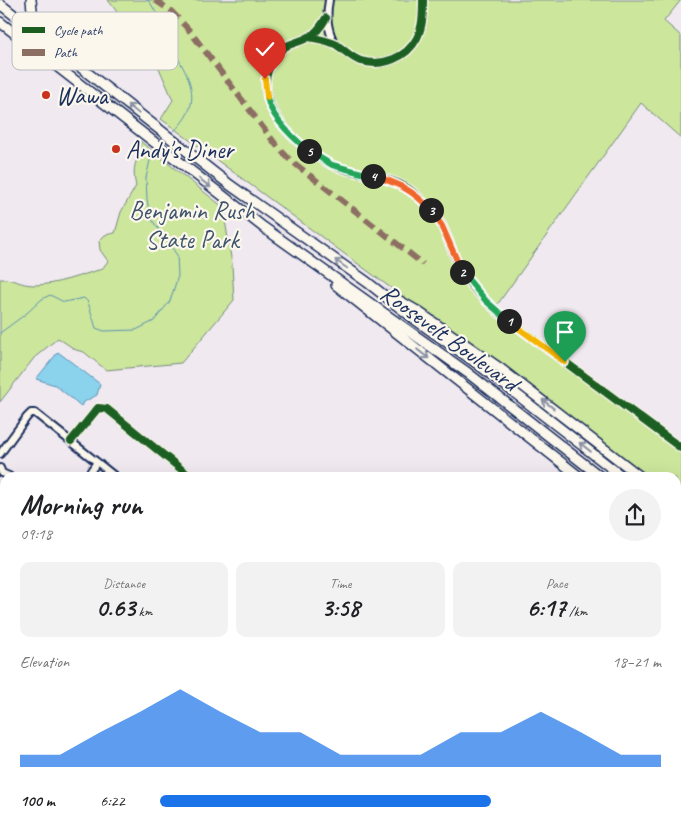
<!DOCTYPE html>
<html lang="en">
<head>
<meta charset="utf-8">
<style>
  :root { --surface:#fff; --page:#f2f2f2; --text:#202124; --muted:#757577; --accent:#1a73e8 }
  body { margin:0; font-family:Caveat,sans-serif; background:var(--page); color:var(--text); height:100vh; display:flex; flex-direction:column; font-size:19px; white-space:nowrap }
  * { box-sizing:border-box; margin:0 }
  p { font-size:16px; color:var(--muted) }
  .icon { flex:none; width:28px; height:28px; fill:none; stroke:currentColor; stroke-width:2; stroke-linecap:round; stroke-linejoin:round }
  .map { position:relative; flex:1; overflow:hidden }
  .details { position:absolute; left:0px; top:472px; width:681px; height:359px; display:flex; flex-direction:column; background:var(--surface); border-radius:15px 15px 0 0; box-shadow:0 5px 20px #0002 }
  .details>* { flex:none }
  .pin { position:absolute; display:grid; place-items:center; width:42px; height:42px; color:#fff; margin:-51px -21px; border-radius:50% 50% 50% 0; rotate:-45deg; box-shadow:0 0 5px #0007 }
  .pin .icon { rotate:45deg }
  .km { position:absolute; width:25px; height:25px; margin:-12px; border-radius:50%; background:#222; color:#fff; font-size:14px; line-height:25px; text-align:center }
  .round { display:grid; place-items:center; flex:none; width:52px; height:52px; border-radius:26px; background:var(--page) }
  .overview { display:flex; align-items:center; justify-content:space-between; height:85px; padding:0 20px }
  h1 { font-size:28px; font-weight:700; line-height:38px }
  .stats { display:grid; grid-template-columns:repeat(3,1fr); gap:8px; height:85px; padding:5px 20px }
  .stats div { display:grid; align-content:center; border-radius:10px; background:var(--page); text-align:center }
  .stats b { font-size:25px; font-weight:700 }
  .stats small { font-size:14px; font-weight:400 }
  .stats p { font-size:14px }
  .chart { height:140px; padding:10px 20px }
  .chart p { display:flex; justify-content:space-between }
  .chart svg { width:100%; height:90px; margin-top:5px; fill:var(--accent); opacity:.7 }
  ul { padding:0 20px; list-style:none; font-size:16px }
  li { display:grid; grid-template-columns:80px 60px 1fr; align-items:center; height:38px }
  li i { height:12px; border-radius:6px; background:var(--accent) }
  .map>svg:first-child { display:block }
</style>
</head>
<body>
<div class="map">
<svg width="681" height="831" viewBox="0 0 681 831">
  <rect width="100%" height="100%" fill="#f0e9f0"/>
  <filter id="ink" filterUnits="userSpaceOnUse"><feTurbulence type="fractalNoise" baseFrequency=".02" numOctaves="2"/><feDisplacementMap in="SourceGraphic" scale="10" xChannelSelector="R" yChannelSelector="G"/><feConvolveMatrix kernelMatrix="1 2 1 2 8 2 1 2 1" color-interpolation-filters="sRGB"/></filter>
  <g filter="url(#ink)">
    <path fill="#cce69c" stroke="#748a7d" d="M108,0H681L664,21L681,36V138L641,103L497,305L677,450L681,449V493L676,497V478L648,477L161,119L173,100L159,68Z
      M140,141L223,207L232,264L234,300L181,363L106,370L84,352L76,350L58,338L34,358L0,402V279C13,278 20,285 34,285C56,285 81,275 102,269L108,261L100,250L99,241L105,235L115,233L121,212L136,186C133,174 133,163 141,153Z
      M0,533C6,551 9,574 0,592Z
      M676,563L681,567V831H451L454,826H676Z
      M259,826H434L431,831H267Z"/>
    <path fill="#8bd2ec" stroke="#5e91b3" d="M58,352L100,384L97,395L84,402L81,406L55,385L36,379Z"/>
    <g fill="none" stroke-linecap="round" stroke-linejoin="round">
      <path stroke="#5e91b3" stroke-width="1" d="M146,0L150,2L164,27L174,40L172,48C191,80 205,103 172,133
        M0,333L27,313L42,299L50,295L64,302L84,298L88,302L96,328L104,331L136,330L154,321L170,301L178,276L177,255L150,217L147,199L146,178L151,156L156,148
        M676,790L681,781
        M658,831L660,826"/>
      <defs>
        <path id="minor" d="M329,0C326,17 327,29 335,44
          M326,18C322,25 317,33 309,37C292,46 283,42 272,61C249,103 297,148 332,165C358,177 392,174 414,193C425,203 437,215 443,228C450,242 453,257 461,270C470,287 485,300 499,313L681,448
          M309,37C318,39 327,40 335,44C344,49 351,58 361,61C382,67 407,58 417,38C423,26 423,13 423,0
          M71,441L98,408L107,409L192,478
          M0,454L27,417L31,413H35L117,478
          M0,468L2,473L9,476
          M86,478L97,462
          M0,660L5,663
          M0,735L5,738
          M0,810L5,813
          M23,826L29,831
          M131,826L139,831
          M250,826L258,831
          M78,831L81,826
          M443,831L446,826"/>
        <path id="highway" d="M31,0L33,19L40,34
          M0,4L230,185L367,282L413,318L475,362L624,478
          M0,22L263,227L468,373L602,478
          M336,285L581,478
          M391,296L417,311L501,369L642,478
          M676,505L681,508
          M676,519L681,522
          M676,536L681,539
          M676,552L681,556"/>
      </defs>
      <use href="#minor" stroke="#1b2f5e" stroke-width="10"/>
      <use href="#highway" stroke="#1b2f5e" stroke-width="12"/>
      <use href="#minor" stroke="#fbf7ec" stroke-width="6"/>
      <use href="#highway" stroke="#fbf7ec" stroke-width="9"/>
      <path stroke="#8d6e63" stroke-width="6" stroke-dasharray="12 6" stroke-linecap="butt" d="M155,0L171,11L189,30L277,146L289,159L423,264"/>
      <defs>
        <path id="cycleway" d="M326,18C322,25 317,33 309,37C292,46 283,42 272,61C249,103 297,148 332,165C358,177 392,174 414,193C425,203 437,215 443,228C450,242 453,257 461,270C470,287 485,300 499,313L681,448
          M309,37C318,39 327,40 335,44C344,49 351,58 361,61C382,67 407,58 417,38C423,26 423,13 423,0
          M71,441L98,408L107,409L192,478"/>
      </defs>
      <use href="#cycleway" stroke="#fbf7ec" stroke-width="11"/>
      <use href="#cycleway" stroke="#1b5e20" stroke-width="8"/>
    </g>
    <defs><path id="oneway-shaft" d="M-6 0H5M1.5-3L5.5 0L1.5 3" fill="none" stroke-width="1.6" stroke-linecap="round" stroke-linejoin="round" transform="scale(1.25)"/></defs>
    <g stroke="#8b93a5">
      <use href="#oneway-shaft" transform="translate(133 109) rotate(-141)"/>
      <use href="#oneway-shaft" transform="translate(205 183) rotate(38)"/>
      <use href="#oneway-shaft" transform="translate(341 264) rotate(-145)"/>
      <use href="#oneway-shaft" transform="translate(423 354) rotate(38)"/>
      <use href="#oneway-shaft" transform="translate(548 404) rotate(-142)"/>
      <use href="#oneway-shaft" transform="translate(585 447) rotate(-142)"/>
    </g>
  </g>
  <g fill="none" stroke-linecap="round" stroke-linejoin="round" filter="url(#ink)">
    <defs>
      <path id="split-1" d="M509,321L565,362"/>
      <path id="split-2" d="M462,272L486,301L509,321"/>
      <path id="split-3" d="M431,210L442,226L462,272"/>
      <path id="split-4" d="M373,176C397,182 414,191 431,210"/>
      <path id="split-5" d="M309,151L332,165L373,176"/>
      <path id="split-6" d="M267,97C271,118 293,138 309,151"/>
      <path id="split-7" d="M265,79L267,97"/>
    </defs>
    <use href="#split-1" stroke="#fff" stroke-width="10"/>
    <use href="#split-2" stroke="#fff" stroke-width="10"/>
    <use href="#split-3" stroke="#fff" stroke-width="10"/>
    <use href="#split-4" stroke="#fff" stroke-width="10"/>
    <use href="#split-5" stroke="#fff" stroke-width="10"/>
    <use href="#split-6" stroke="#fff" stroke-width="10"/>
    <use href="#split-7" stroke="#fff" stroke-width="10"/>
    <use href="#split-1" stroke="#f5b400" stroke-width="6"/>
    <use href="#split-2" stroke="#22a559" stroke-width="6"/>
    <use href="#split-3" stroke="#f0652b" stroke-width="6"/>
    <use href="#split-4" stroke="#f0652b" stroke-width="6"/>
    <use href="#split-5" stroke="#22a559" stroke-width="6"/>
    <use href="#split-6" stroke="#22a559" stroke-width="6"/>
    <use href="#split-7" stroke="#f5b400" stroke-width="6"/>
  </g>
  <g fill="#c8321e" stroke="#fbf7ec" stroke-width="2">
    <circle cx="46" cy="95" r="5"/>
    <circle cx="116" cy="149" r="5"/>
  </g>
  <g text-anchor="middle" stroke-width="4.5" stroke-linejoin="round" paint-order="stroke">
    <g font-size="25" fill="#1b2f5e" stroke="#fbf7ec" text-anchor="start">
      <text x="56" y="104">Wawa</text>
      <text x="126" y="158">Andy's Diner</text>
    </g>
    <g font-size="25" fill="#3e546a" stroke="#fbf7ec">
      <text x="192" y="219">Benjamin Rush<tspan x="192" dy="29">State Park</tspan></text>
    </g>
    <g font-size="25" fill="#1b2f5e" stroke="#fbf7ec">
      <text transform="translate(450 337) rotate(36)" y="9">Roosevelt Boulevard</text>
    </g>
  </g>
  <rect x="12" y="12" width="166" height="58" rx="8" fill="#fbf7ec" stroke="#b8bbc1" stroke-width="1"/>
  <rect x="22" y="27" width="23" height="6" fill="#1b5e20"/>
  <rect x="22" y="49" width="23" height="7" fill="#8d6e63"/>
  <g font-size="14" fill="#1b2f5e">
    <text x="54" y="35">Cycle path</text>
    <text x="54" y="57">Path</text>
  </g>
</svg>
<div class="pin" style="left:565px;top:362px;background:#1e9e55"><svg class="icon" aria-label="arrive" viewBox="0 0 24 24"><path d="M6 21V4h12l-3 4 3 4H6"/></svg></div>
<div class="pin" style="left:265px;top:79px;background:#d93025"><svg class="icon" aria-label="check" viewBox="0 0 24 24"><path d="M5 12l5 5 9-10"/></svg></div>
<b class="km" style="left:509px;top:321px">1</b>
<b class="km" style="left:462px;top:272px">2</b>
<b class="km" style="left:431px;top:210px">3</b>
<b class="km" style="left:373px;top:176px">4</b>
<b class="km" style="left:309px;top:151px">5</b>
<section class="details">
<div class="overview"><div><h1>Morning run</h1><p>09:18</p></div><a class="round"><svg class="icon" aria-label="share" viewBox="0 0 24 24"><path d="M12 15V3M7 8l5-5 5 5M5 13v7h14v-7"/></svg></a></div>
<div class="stats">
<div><p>Distance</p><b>0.63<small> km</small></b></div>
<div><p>Time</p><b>3:58</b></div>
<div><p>Pace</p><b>6:17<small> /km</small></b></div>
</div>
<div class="chart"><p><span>Elevation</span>18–21 m</p>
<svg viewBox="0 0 160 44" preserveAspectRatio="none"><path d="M0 44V38L10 38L20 27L30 17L40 6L50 17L60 27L70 27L80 38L90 38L100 38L110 27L120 27L130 17L140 27L150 38L160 38V44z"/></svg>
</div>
<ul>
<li><b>100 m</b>6:22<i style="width:66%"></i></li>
</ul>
</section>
</div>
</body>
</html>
